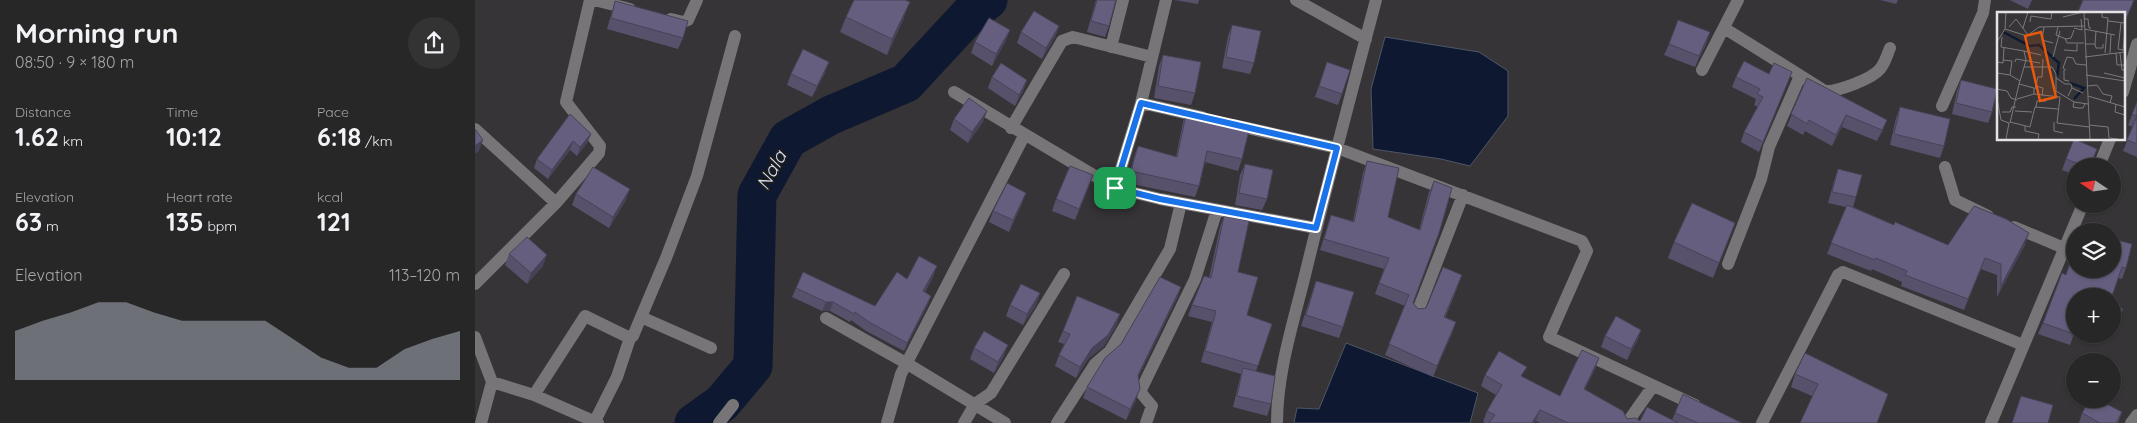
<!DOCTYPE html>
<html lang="en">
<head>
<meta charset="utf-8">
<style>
  :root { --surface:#282728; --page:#343334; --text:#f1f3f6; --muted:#a5a5a8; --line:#444445; --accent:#8c9099 }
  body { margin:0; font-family:Quicksand,sans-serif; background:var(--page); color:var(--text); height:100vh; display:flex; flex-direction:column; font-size:19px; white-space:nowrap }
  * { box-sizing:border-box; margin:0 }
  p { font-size:16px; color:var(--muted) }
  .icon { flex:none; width:28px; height:28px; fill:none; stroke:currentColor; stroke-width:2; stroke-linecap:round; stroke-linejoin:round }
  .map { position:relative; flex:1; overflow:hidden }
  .drawer { display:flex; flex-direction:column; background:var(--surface); width:475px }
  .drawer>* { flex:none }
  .needle { width:32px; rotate:283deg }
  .tools { position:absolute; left:1591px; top:158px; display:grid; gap:10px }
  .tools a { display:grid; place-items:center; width:55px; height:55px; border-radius:50%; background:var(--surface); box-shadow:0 1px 4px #0004,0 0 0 1px var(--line); font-size:25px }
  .pin { position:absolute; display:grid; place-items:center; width:42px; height:42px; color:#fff; margin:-21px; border-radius:10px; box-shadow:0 2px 8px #0006 }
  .round { display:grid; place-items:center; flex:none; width:52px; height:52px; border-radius:26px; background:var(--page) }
  .head { display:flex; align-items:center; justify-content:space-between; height:85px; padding:0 15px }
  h1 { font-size:28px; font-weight:700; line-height:38px }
  .metrics { display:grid; grid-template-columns:repeat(3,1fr); gap:8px; height:85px; padding:5px 15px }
  .metrics div { display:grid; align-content:center }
  .metrics b { font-size:25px; font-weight:700 }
  .metrics small { font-size:14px; font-weight:400 }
  .metrics p { font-size:14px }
  .chart { height:140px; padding:10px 15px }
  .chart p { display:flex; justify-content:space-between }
  .chart svg { width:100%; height:90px; margin-top:5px; fill:var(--accent); opacity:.7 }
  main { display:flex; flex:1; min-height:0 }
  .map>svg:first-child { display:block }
</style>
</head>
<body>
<main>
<section class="drawer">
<div class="head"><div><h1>Morning run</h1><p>08:50 · 9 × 180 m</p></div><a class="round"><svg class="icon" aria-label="share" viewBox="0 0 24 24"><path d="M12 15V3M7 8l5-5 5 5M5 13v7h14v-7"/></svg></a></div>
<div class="metrics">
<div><p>Distance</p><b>1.62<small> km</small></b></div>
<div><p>Time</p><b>10:12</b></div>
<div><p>Pace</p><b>6:18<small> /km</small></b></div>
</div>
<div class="metrics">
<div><p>Elevation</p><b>63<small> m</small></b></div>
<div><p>Heart rate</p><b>135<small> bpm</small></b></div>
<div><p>kcal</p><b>121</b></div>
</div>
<div class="chart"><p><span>Elevation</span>113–120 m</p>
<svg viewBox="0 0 160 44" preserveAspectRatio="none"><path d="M0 44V20L10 15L20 11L30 6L40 6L50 11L60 15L70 15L80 15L90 15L100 24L110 33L120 38L130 38L140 29L150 24L160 20V44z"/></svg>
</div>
</section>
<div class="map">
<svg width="1662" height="423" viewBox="0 0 1662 423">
  <rect width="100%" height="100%" fill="#363436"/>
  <path fill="#0e1931" stroke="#4e5667" d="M910,37L1004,52L1033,71V116L995,166L966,159L898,149L896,89Z
    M871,343L1003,393L995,423H819L822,408L844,409Z"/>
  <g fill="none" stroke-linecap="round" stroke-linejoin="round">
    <path stroke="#0e1931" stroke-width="39" d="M219,423L247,403L278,366L282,195L313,139L356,115L431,83L494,15L513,0"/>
    <path stroke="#777577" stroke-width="12" d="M119,0L155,9
      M821,0L891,39
      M196,19L208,22L213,20L222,0
      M1249,28L1350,91C1362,92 1397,79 1405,69C1410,63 1412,55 1415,48
      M636,47L648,0
      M1227,70L1263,0
      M479,92L640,188L685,199L841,228
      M666,103L727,117
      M1467,106L1508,13L1510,0
      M759,125L862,148L1107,241L1112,251L1074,337L1220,405
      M536,128L587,41L598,37L677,57
      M0,129L81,203
      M1470,167L1480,200L1513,216
      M640,188L666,103L691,0
      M1539,227L1589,248
      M1253,264L1286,179L1294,147L1325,76
      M0,284L81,203L124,153L125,146L91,102L115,0
      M942,313L988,195
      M166,317L191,258L222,176L260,36
      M351,318L431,363L530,423
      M0,337L17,382L6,423
      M17,382L59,395L123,423
      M59,395L110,316L155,338L158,336L166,317L236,348
      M120,421L142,377L155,338
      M244,423L258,405
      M412,423L426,374L549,136
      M489,423L500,404L516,393L589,274
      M582,423L620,364L635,351L695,249L706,203
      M671,423L677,406L667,394L666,390L720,279L742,210
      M802,423C802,371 819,321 831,271C853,180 877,90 901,0
      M1152,423L1178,386
      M1287,423L1363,275L1368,272L1548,345
      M1656,423L1662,415"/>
    <path stroke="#777577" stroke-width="12" d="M1648,92L1662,44
      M1624,166L1635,139
      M1516,423L1608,204"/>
  </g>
  <path fill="#58516c" d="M621,0H641L634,26L630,37L612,32Z
    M699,0H724L723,4Z
    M1405,0H1423L1421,4Z
    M1535,0H1557L1553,9Z
    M140,1L208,38L203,49L132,29Z
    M371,17L429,18L412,55L365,32Z
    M757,25L779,63L775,74L747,68L753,36Z
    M584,26L580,37L567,59L542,43L546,32Z
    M535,30L530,42L517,66L496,53L500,42Z
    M1235,32L1231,44L1220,67L1189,55L1194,44Z
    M688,55L720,93L716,105L679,98L684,66Z
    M852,62L867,94L863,105L840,97Z
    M350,73L337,97L312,85L316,74Z
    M1294,74L1313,82L1284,152L1266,142L1269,132L1283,107L1279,105L1281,99L1257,87L1261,77Z
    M517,77L552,80L548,91L540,106L513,88Z
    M1332,78L1412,120L1402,141L1367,127L1357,146L1330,131L1328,135L1312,126Z
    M1486,80L1517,112L1513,123L1477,114L1482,91Z
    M1662,102V157L1648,151L1658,127L1653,125Z
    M1425,107L1469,146L1465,158L1415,145L1421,118Z
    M712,110L767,159L763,171L730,162L724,186L720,197L652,183L659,157L663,146L701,157L708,122Z
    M512,111L508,122L493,143L475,130L479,119Z
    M95,114L116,134L112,143L102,156L95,150L73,179L59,168L62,159Z
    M1591,159L1615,166H1600V175L1587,170Z
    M892,161L913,217L944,230L954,192L959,181L938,303L943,309L951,308L983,286L970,318L981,322L958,377L910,355L930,306L900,294L909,269L845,250L856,215L878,221L888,173Z
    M770,164L792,199L787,210L760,205L765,175Z
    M1363,169L1381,197L1378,207L1419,225L1473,245H1550L1522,297V275L1506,269L1489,310L1426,286L1427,282L1397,269L1396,271L1352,254L1371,207L1353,203L1359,181Z
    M614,186L600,220L577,211L581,199Z
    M101,194L151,200L134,228L97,205Z
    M547,204L534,232L514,222L518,211Z
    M749,216L763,272L772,315L797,324L781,371L796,404L792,416L758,407L766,374L726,362L737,322L713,316L717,305L734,278L745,227Z
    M1260,223L1238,278L1193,258L1199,242Z
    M1638,239L1651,268L1647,279L1643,278L1600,296V331L1595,345L1563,334L1568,323L1591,275L1597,257L1600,269Z
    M34,254L68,266L52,284L30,265Z
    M459,275L450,292L456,296L453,304L429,351L391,331L376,320L375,322L355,311H347L317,297L321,288L400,306L432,279Z
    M841,281L868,327L864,338L826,326Z
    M706,287L702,298L663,377L661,400L651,420L608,398L612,387L646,344Z
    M565,293L561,305L548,325L531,316L535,305Z
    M1638,304L1648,309L1637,336L1631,334H1638Z
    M645,314L641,326L629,346L613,359L601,378L580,366L584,355L589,344L583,342L588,331Z
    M1166,330L1162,341L1152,360L1126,347L1130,336Z
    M499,348L529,356L519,373L495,359Z
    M1124,358L1120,369L1110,389L1152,419L1165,421L1197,420L1200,413L1267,423H1065L1061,421L1059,423H1010L1008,422L1012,411L1021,395L1006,386L1010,375L1048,377L1085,396Z
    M1320,374L1413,394L1337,396L1316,387Z
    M1647,412L1643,423H1604L1607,413Z"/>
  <path fill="#474258" d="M435,2L429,18L412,55L417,39Z
    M584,26L580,37L567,59L571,48Z
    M535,30L530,42L517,66L521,54Z
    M1235,32L1231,44L1220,67L1224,56Z
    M354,62L350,73L337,97L342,86Z
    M552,80L548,91L540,106L544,95Z
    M512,111L508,122L493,143L497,132Z
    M1371,115L1367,127L1357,146L1361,135Z
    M1412,120L1408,131L1402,141L1407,130Z
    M116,134L112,143L102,156L105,147Z
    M8,140L4,151L0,154V146Z
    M98,141L95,150L73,179L77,170Z
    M155,189L151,200L134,228L138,217Z
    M551,193L547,204L534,232L538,220Z
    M1554,233L1550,245L1522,297L1526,286Z
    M72,255L68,266L52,284L56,273Z
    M1510,258L1506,269L1489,310L1493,299Z
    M462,266L459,275L445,299L448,291Z
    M706,287L702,298L659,386L663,375Z
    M565,293L561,305L548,325L552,314Z
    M456,296L453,304L429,351L432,343Z
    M351,302H358L355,311H347Z
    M645,314L641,326L629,346L613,359L601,378L605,367L617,348Z
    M981,322L977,334L958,377L962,366Z
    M1166,330L1162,341L1152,360L1156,349Z
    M533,345L529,356L519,373L523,362Z
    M1124,358L1120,369L1105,400L1109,389Z
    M665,389L661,400L651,420L655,409Z
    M1065,410L1061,421L1059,423H1057Z"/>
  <path fill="#665e7e" stroke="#474258" d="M379,0H430L435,2L417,39L371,17Z
    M622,0H641L634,26L616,21Z
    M1608,0H1659L1648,26V14H1602Z
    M140,1L213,21L208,38L136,18Z
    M559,11L584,26L571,48L546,32Z
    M514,18L535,30L521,54L500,42Z
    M1203,20L1235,32L1224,56L1194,44Z
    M757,25L786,31L779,63L751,57Z
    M328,49L354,62L342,86L316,74Z
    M688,55L726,62L720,93L683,86Z
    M1269,61L1294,74L1299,63L1317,72L1288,142L1269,132L1288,97L1282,94L1285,89L1261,77Z
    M852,62L875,70L867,94L844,86Z
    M526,63L552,80L544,95L517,77Z
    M1332,78L1412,120L1407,130L1371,115L1361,135L1334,120L1332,124L1316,114Z
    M1486,80L1522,89L1517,112L1481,103Z
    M494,98L512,111L497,132L479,119Z
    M1662,102V144L1652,140L1662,116L1657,114Z
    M1425,107L1475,119L1469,146L1419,134Z
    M712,110L775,126L767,159L732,151L724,186L656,171L663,146L702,157Z
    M95,114L116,134L105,147L98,141L77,170L62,159Z
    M0,129L8,140L0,146Z
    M1599,139L1622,149L1615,166H1609L1591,159Z
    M892,161L924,168L913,217L945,230L959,181L977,188L964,233L938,303L943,309L951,308L968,267L987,275L969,317L981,322L962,366L914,344L934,295L904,283L914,258L849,239L856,215L879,222Z
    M770,164L798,170L792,199L764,193Z
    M595,166L618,175L604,209L581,199Z
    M118,167L155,189L138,217L101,194Z
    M1363,169L1387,175L1381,197L1357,192Z
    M532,183L551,193L538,220L518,211Z
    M1217,203L1260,223L1244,263L1199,242Z
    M1372,205L1419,225L1420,222L1473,245L1499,206L1531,219L1554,233L1526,286V264L1510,258L1493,299L1430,275L1432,271L1401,258L1400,260L1356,243Z
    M749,216L774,221L763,272L783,277L772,315L797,324L783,366L730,351L741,311L717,305L729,276L736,278Z
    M52,237L72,255L56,273L34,254Z
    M1638,239L1657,244L1651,268L1647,267L1637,296H1600V331L1599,334L1568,323L1587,273L1591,275L1597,257L1600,258V269H1638Z
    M444,256L462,266L448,291L456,296L432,343L394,322L380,312L379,314L358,302H351L321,288L328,272L400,306L422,272L432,279Z
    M685,277L706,287L663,375L665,389L655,409L612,387L630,358L646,344Z
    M841,281L879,292L868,327L831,315Z
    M546,284L565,293L552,314L535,305Z
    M602,296L645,314L633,335L617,348L605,367L584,355L595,334L588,331Z
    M1638,304L1648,309L1641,325L1638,324Z
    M1141,316L1166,330L1156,349L1130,336Z
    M509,331L533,345L523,362L499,348Z
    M1107,350L1124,358L1109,389L1148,411L1152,419L1160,418L1165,421L1172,407L1203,423H1093L1065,410L1057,423H1014L1020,415L1012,411L1027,385L1010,375L1024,351L1052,367L1046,376L1085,396Z
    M1330,353L1413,394L1402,423H1325L1343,384L1320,374Z
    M768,368L800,376L796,404L762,396Z
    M1208,394L1267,423H1223L1200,413Z
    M1546,396L1578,405L1573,423H1537Z
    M1615,399H1622L1647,412L1641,423H1625L1607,413Z"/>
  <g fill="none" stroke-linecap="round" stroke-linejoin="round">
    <defs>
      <path id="route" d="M666,103L862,148L841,228L685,199L640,188Z"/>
    </defs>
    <use href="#route" stroke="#fff" stroke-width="10"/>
    <use href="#route" stroke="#1a73e8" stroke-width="6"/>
  </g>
  <g text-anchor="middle" stroke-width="4" stroke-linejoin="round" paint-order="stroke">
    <g font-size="19" font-style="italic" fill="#d4dff5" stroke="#1d1c1d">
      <text transform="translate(296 170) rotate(-61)" y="7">Nala</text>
    </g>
  </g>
  <g transform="translate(1522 12)">
    <rect width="128" height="128" fill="#363436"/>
    <path fill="none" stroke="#0e1931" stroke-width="2.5" d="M6,20L33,34L42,33L62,51L60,64M73,71L87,76L77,87"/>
    <path fill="none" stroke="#7c7a7c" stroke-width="1" d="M87,0L93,127M105,0V5L111,6L108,41M66,5L86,0M87,7H91L92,16H94M111,9L128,11M33,10L34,4L54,7L55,0M124,11L121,37L126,38M12,15L19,7L31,23M47,15L45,28L56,31M61,15L59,23L69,27L74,26L77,18M26,16L31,0M77,16L85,18L84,7M8,17L30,24L42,15L87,14M87,17L118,23M5,25L4,35L27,39L29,48L23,69M68,26L70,31H87M0,30L8,17L9,0M89,32H98L99,19M98,32L99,36H106V32M67,38L80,39V32M27,39L44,43M126,39L128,18M113,41L114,23M119,41L120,53H128M123,41L125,58H128M56,45L63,19M88,45L128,40M6,48L15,49L13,63M0,50L6,51L7,36M18,50L19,47L43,51M27,55H55L59,62V79L77,90L91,92M67,58V68L72,69M69,58L66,56L70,45L76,46L79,52L89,53M0,61L13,63L23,69L22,72L37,76V82L63,85L60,111L92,115M107,61L128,66M89,63L128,69M59,66L68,72H74L75,76M39,74L46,76L45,84M91,74L100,73L106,82M0,77L10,79L14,86L20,88M38,77L41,65H45L46,47M106,82L115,84L113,91M71,84L75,76L86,81M91,84L128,95M0,86L4,108L12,111L9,127M20,87L37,82M77,90L76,95L81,96H86L88,92M119,92L118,100L128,103M39,95L40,89H49M18,99L35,100M5,100H13L15,95H19M13,110L33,115L38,95L61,97M57,110V119L66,121M13,111L22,72M92,113L111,115L112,126L121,127M28,114V119L42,122L41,127"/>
    <path fill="#e8590c" fill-opacity="0.15" stroke="#e8590c" stroke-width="2.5" d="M44,20L59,85L43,89L28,24Z"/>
    <rect width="128" height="128" fill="none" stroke="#e5e4e5" stroke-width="2.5"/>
  </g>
</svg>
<div class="tools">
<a><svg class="needle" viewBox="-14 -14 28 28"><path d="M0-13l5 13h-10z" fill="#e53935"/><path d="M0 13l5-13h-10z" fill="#a5a5a8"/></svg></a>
<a><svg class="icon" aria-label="layers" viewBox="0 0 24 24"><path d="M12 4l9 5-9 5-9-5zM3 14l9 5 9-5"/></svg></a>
<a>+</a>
<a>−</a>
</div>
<div class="pin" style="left:640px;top:188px;background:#1e9e55"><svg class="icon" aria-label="arrive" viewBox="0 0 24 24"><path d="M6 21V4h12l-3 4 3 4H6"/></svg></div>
</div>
</main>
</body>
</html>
